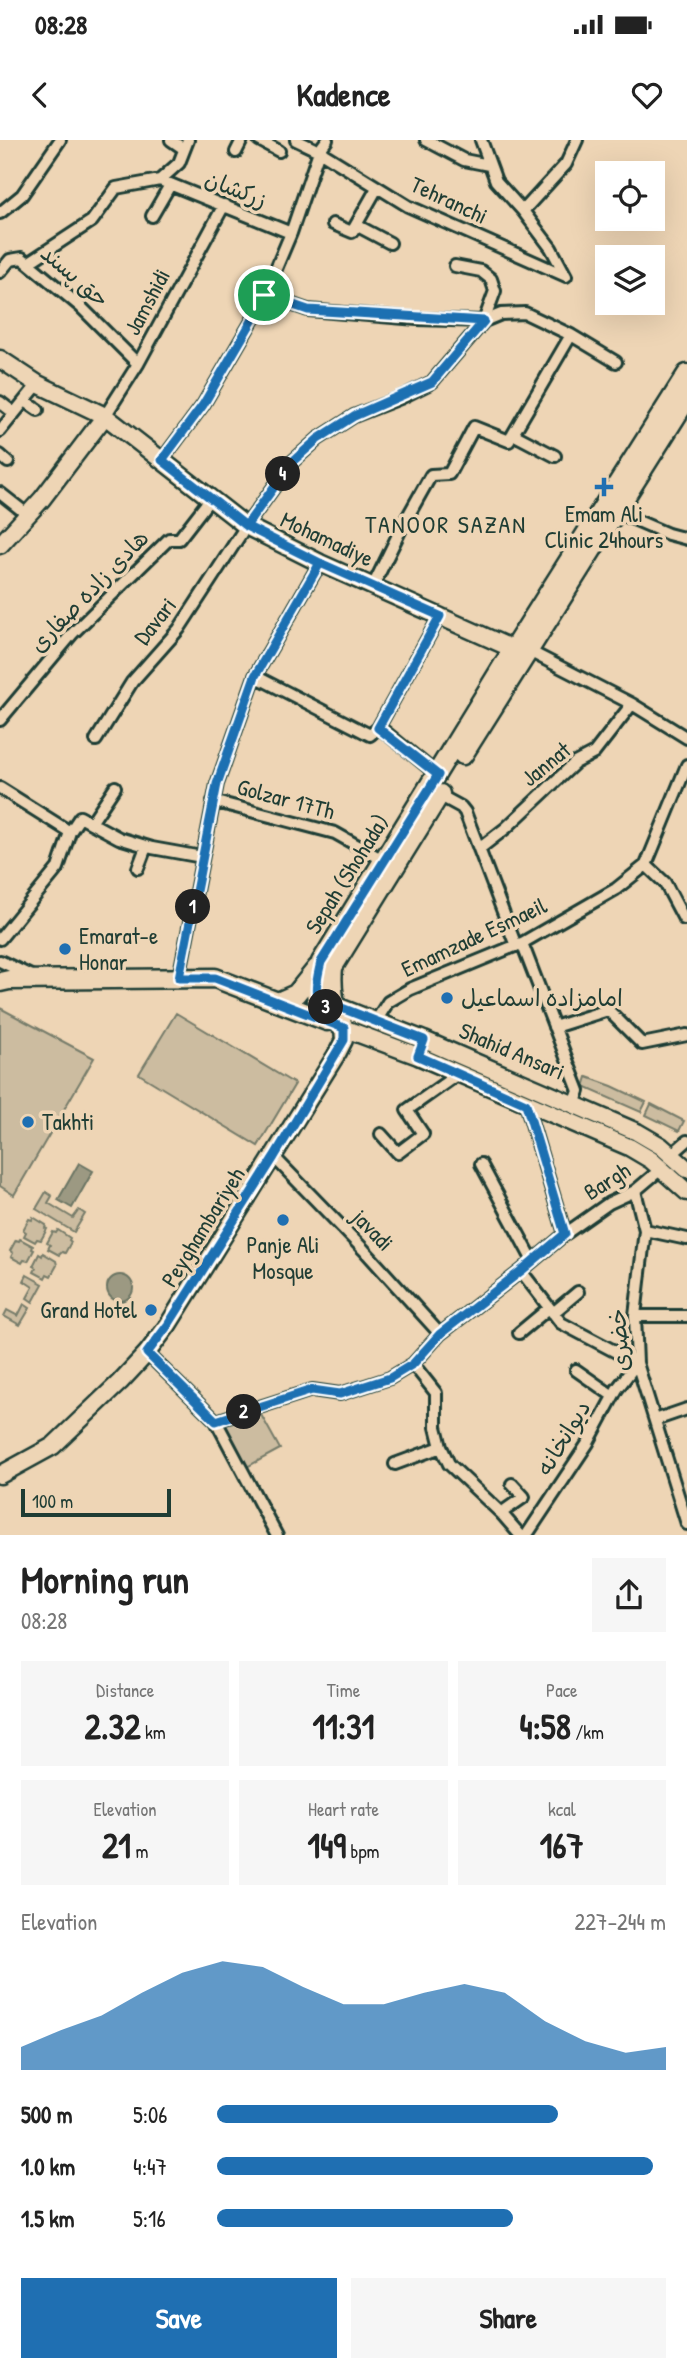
<!DOCTYPE html>
<html lang="en">
<head>
<meta charset="utf-8">
<style>
  :root { --surface:#fff; --page:#f6f6f6; --text:#222; --muted:#767676; --accent:#1f6fb2 }
  body { margin:0; font-family:"Patrick Hand","Playpen Sans Arabic",sans-serif; background:var(--page); color:var(--text); height:100vh; display:flex; flex-direction:column; font-size:26px; white-space:nowrap }
  * { box-sizing:border-box; margin:0 }
  p { font-size:23px; color:var(--muted) }
  .icon { flex:none; width:38px; height:38px; fill:none; stroke:currentColor; stroke-width:2; stroke-linecap:round; stroke-linejoin:round }
  .map { position:relative; height:1395px; overflow:hidden }
  .panel { display:flex; flex-direction:column; background:var(--surface); flex:1 }
  .panel>* { flex:none }
  .buttons { position:absolute; left:595px; top:21px; display:grid; gap:14px }
  .buttons a { display:grid; place-items:center; width:70px; height:70px; border-radius:0px; background:var(--surface); box-shadow:0 7px 28px #0002; font-size:35px }
  .scale { position:absolute; left:21px; bottom:18px; width:150px; box-sizing:border-box; padding-left:7px; border:4px solid #1f3d34; border-top:0; font-size:19px; line-height:24px; white-space:nowrap; color:#1f3d34; -webkit-text-stroke:5px #eed5b5; paint-order:stroke }
  .pin { position:absolute; display:grid; place-items:center; width:60px; height:60px; color:#fff; margin:-30px; border:4px solid #fff; border-radius:50%; box-shadow:0 2px 7px #0007 }
  .km { position:absolute; width:35px; height:35px; margin:-18px; border-radius:50%; background:#222; color:#fff; font-size:19px; line-height:35px; text-align:center }
  .round { display:grid; place-items:center; flex:none; width:74px; height:74px; border-radius:0px; background:var(--page) }
  .summary { display:flex; align-items:center; justify-content:space-between; height:119px; padding:0 21px }
  h1 { font-size:38px; font-weight:800; line-height:52px }
  .figures { display:grid; grid-template-columns:repeat(3,1fr); gap:10px; height:119px; padding:7px 21px }
  .figures div { display:grid; align-content:center; border-radius:0px; background:var(--page); text-align:center }
  .figures b { font-size:35px; font-weight:800 }
  .figures small { font-size:19px; font-weight:400 }
  .figures p { font-size:19px }
  .chart { height:196px; padding:14px 21px }
  .chart p { display:flex; justify-content:space-between }
  .chart svg { width:100%; height:126px; margin-top:7px; fill:var(--accent); opacity:.7 }
  .primary-button { display:flex; gap:14px; margin-top:auto; padding:14px 21px }
  .primary-button a { flex:1; height:80px; border-radius:0px; background:var(--accent); color:#fff; font-size:28px; font-weight:800; line-height:80px; text-align:center }
  .primary-button a+a { background:var(--page); color:var(--text) }
  ul { padding:0 21px; list-style:none; font-size:23px }
  li { display:grid; grid-template-columns:112px 84px 1fr; align-items:center; height:52px }
  li i { height:18px; border-radius:9px; background:var(--accent) }
  .status { display:flex; justify-content:space-between; align-items:center; height:49px; padding:0 35px; background:var(--surface); direction:ltr }
  .status svg { height:19px; fill:currentColor }
  header { display:flex; justify-content:space-between; align-items:center; height:91px; padding:0 21px; background:var(--surface); font-size:32px; font-weight:800 }
  .map>svg:first-child { display:block }
</style>
</head>
<body>
<div class="status"><b>08:28</b><svg viewBox="0 0 49 12"><path d="M0 12V9h3v3zM5 12V6h3v6zM10 12V3h3v9zM15 12V0h3v12zM26 1h20v11H26zM47 4h2v5h-2z"/></svg></div>
<header><svg class="icon" aria-label="back" viewBox="0 0 24 24"><path d="M15 5l-7 7 7 7"/></svg>Kadence<svg class="icon" aria-label="heart" viewBox="0 0 24 24"><path d="M12 20l-8-8c-3-5 5-10 8-4 3-6 11-1 8 4z"/></svg></header>
<div class="map">
<svg width="687" height="1396" viewBox="0 0 687 1396">
  <rect width="100%" height="100%" fill="#eed5b5"/>
  <filter id="ink" filterUnits="userSpaceOnUse"><feTurbulence type="fractalNoise" baseFrequency=".0143" numOctaves="2"/><feDisplacementMap in="SourceGraphic" scale="14" xChannelSelector="R" yChannelSelector="G"/><feConvolveMatrix kernelMatrix="1 2 1 2 8 2 1 2 1" color-interpolation-filters="sRGB"/></filter>
  <g filter="url(#ink)">
    <path fill="#ccbca0" stroke="#767c6a" stroke-width="2" d="M0,868L94,918L14,1055L0,1046Z
      M176,873L295,944L258,1006L139,934Z
      M587,937L612,946L646,962L641,972L584,947Z
      M651,964L684,981L679,991L646,975Z
      M46,1052L52,1056L48,1063L73,1078L79,1070L85,1074L74,1092L36,1069Z
      M33,1077L46,1085L45,1088L47,1089L41,1100L37,1099L35,1102L24,1096L26,1092L23,1090L29,1079L32,1080Z
      M58,1090L70,1098L69,1100L71,1102L65,1113L62,1112L59,1115L48,1109L50,1105L47,1103L53,1092L56,1093Z
      M20,1099L33,1106L32,1109L34,1110L28,1121L24,1120L22,1123L11,1117L13,1113L10,1111L16,1100L19,1101Z
      M43,1113L56,1121L57,1125L51,1136L47,1134L45,1138L34,1132L36,1128L33,1126L39,1114L42,1116Z
      M27,1135L43,1144L33,1162L27,1158L33,1147L24,1141Z
      M24,1164L30,1168L20,1185L4,1176L7,1170L18,1176Z
      M260,1273L280,1309L247,1327L225,1285Z"/>
    <path fill="#9c9982" stroke="#6a7463" stroke-width="2" d="M79,1023L93,1031L72,1068L58,1060Z
      M107 1148a13 13 0 1 1 26 0a13 13 0 1 1-26 0Z"/>
    <g fill="none" stroke-linecap="round" stroke-linejoin="round">
      <defs>
        <path id="street" d="M171,0L184,9
          M259,0L279,11
          M327,0L319,11L408,66L566,136
          M426,0L464,20L489,25
          M481,0L496,41L523,71L551,108L566,136
          M236,12L242,0
          M160,40L179,23L188,0
          M523,71L566,24L577,0
          M0,73L22,55L60,0
          M152,76L170,45
          M333,84L352,92L377,48
          M356,85L390,103
          M10,120L22,118L81,167L138,224
          M28,123L92,81L116,48L160,40L291,93
          M0,132L10,120
          M264,155L308,170L417,179L484,181L501,174L525,173L571,195L616,222
          M25,261L38,270
          M0,262L14,273
          M105,276L138,224L224,65
          M0,291L38,244
          M513,294L555,316
          M0,315L8,322
          M162,320L203,265L259,169L291,93L319,11L296,0
          M0,353L28,375
          M617,372L668,394L687,399
          M373,446L403,385L431,335L449,334L474,287L509,301L571,195
          M529,511L632,564L687,598
          M255,536L370,595L378,588L384,591L438,635
          M0,580L72,494L169,399H179L210,359
          M378,588L440,476
          M96,600L132,542L179,489L246,386L292,322L318,299L354,276L400,258L432,242L484,181L495,151L491,139L481,131L455,126
          M0,648L70,692L80,677L119,698L152,708L202,717
          M439,655L461,667L465,672L516,806
          M213,661L335,693L383,720
          M91,683L115,647
          M479,709L506,688L575,623L594,613L632,564
          M646,725L665,743L684,779L687,778
          M138,728L146,707
          M0,799L58,728L70,692
          M522,803L579,951L574,965
          M0,821L33,837
          M179,838L217,644L255,536L320,423
          M376,881L388,862L410,849L522,803L616,749L646,725L687,625
          M554,887L608,870L642,904L687,895
          M526,964L565,1094
          M381,994L398,1013L423,994L407,970L458,934
          M671,1015L687,1001
          M274,1017L364,1110L440,1194
          M481,1024L533,1121
          M635,1051L645,1090L635,1176L637,1223L687,1384
          M645,1090L687,1099
          M521,1131L561,1183L637,1223L617,1249L588,1303L526,1396
          M553,1173L578,1152
          M635,1176H687
          M519,1193L549,1168
          M147,1213L216,1281L277,1396
          M413,1224L436,1253V1287L441,1307L449,1324L501,1373L521,1396
          M576,1230L613,1256
          M655,1280L687,1269
          M216,1281L312,1250L340,1254L390,1238L413,1224L440,1194L521,1131L565,1094L609,1063L635,1051L661,1029
          M395,1324L441,1307
          M501,1373L524,1357L512,1344"/>
        <path id="secondary" d="M0,219L38,244L105,276L246,386L320,423L513,509
          M0,405L42,359L105,276
          M334,865L424,900L637,992L661,1006L687,1029
          M0,1335L53,1306L120,1242L147,1213L168,1185L338,912L344,900L343,888L418,916L629,1007L651,1020L687,1052"/>
        <path id="primary" d="M463,615L687,259
          M0,842L9,840L215,838L327,881
          M280,861L296,854L317,828
          M342,884C334,864 331,848 333,827L440,654
          M343,888C313,862 312,862 321,822L513,509L687,234"/>
      </defs>
      <use href="#street" stroke="#1f3d34" stroke-width="16"/>
      <use href="#secondary" stroke="#1f3d34" stroke-width="21"/>
      <use href="#primary" stroke="#1f3d34" stroke-width="23"/>
      <use href="#street" stroke="#eed5b5" stroke-width="10"/>
      <use href="#secondary" stroke="#eed5b5" stroke-width="16"/>
      <use href="#primary" stroke="#eed5b5" stroke-width="18"/>
    </g>
  </g>
  <g fill="none" stroke-linecap="round" stroke-linejoin="round" filter="url(#ink)">
    <defs>
      <path id="route" d="M264,155L259,169L203,265L162,320L246,386L320,423L255,536L217,644L179,838H215L344,888V900L274,1017L168,1185L147,1213L216,1281L312,1250L340,1254L390,1238L413,1224L440,1194L521,1131L565,1094L526,964L418,916L424,900L334,865L319,868C314,852 317,838 321,822L438,635L378,588L440,476L320,423L246,386L292,322L318,299L354,276L432,242L484,181L308,170L264,155"/>
    </defs>
    <use href="#route" stroke="#fff" stroke-width="14"/>
    <use href="#route" stroke="#1f6fb2" stroke-width="9"/>
  </g>
  <g fill="#1f6fb2" stroke="#eed5b5" stroke-width="2.5">
    <path d="M600.5 336.5h7v7h7v7h-7v7h-7v-7h-7v-7h7z"/>
    <circle cx="65" cy="809" r="7"/>
    <circle cx="447" cy="858" r="7"/>
    <circle cx="28" cy="982" r="7"/>
    <circle cx="283" cy="1080" r="7"/>
    <circle cx="151" cy="1170" r="7"/>
  </g>
  <g text-anchor="middle" stroke-width="7" stroke-linejoin="round" paint-order="stroke">
    <g font-size="23" fill="#1f3d34" stroke="#eed5b5">
      <text transform="translate(236 49) rotate(22)" y="8">زرکشان</text>
      <text transform="translate(449 60) rotate(25)" y="8">Tehranchi</text>
      <text transform="translate(75 136) rotate(41)" y="8">حق پسند</text>
      <text transform="translate(147 162) rotate(-62)" y="8">Jamshidi</text>
      <text transform="translate(327 399) rotate(25)" y="8">Mohamadiye</text>
      <text transform="translate(89 451) rotate(-46)" y="8">هادی زاده صفاری</text>
      <text transform="translate(155 481) rotate(-52)" y="8">Davari</text>
      <text transform="translate(546 624) rotate(-39)" y="8">Jannat</text>
      <text transform="translate(286 659) rotate(15)" y="8">Golzar 17Th</text>
      <text transform="translate(347 734) rotate(-58)" y="8">Sepah (Shohada)</text>
      <text transform="translate(474 797) rotate(-25)" y="8">Emamzade Esmaeil</text>
      <text transform="translate(512 911) rotate(23)" y="8">Shahid Ansari</text>
      <text transform="translate(607 1041) rotate(-32)" y="8">Bargh</text>
      <text transform="translate(203 1087) rotate(-58)" y="8">Peyghambariyeh</text>
      <text transform="translate(373 1090) rotate(46)" y="8">javadi</text>
      <text transform="translate(619 1200) rotate(-94)" y="8">خضری</text>
      <text transform="translate(563 1298) rotate(-59)" y="8">دیوانخانه</text>
    </g>
    <g font-size="23" fill="#1f3d34" stroke="#eed5b5" text-anchor="start">
      <text x="604" y="382" text-anchor="middle">Emam Ali<tspan x="604" dy="26">Clinic 24hours</tspan></text>
      <text x="79" y="804">Emarat-e<tspan x="79" dy="26">Honar</tspan></text>
      <text x="461" y="866">امامزاده اسماعیل</text>
      <text x="42" y="990">Takhti</text>
      <text x="283" y="1113" text-anchor="middle">Panje Ali<tspan x="283" dy="26">Mosque</tspan></text>
      <text x="137" y="1178" text-anchor="end">Grand Hotel</text>
    </g>
    <g font-size="24" letter-spacing="2" fill="#1f3d34" stroke="#eed5b5">
      <text x="446" y="393">TANOOR SAZAN</text>
    </g>
  </g>
</svg>
<div class="buttons">
<a><svg class="icon" aria-label="locate" viewBox="0 0 24 24"><circle cx="12" cy="12" r="6"/><path d="M12 2v4M12 18v4M2 12h4M18 12h4"/></svg></a>
<a><svg class="icon" aria-label="layers" viewBox="0 0 24 24"><path d="M12 4l9 5-9 5-9-5zM3 14l9 5 9-5"/></svg></a>
</div>
<div class="scale">100 m</div>
<div class="pin" style="left:264px;top:155px;background:#1e9e55"><svg class="icon" aria-label="arrive" viewBox="0 0 24 24"><path d="M6 21V4h12l-3 4 3 4H6"/></svg></div>
<b class="km" style="left:193px;top:767px">1</b>
<b class="km" style="left:244px;top:1272px">2</b>
<b class="km" style="left:326px;top:867px">3</b>
<b class="km" style="left:283px;top:334px">4</b>
</div>
<section class="panel">
<div class="summary"><div><h1>Morning run</h1><p>08:28</p></div><a class="round"><svg class="icon" aria-label="share" viewBox="0 0 24 24"><path d="M12 15V3M7 8l5-5 5 5M5 13v7h14v-7"/></svg></a></div>
<div class="figures">
<div><p>Distance</p><b>2.32<small> km</small></b></div>
<div><p>Time</p><b>11:31</b></div>
<div><p>Pace</p><b>4:58<small> /km</small></b></div>
</div>
<div class="figures">
<div><p>Elevation</p><b>21<small> m</small></b></div>
<div><p>Heart rate</p><b>149<small> bpm</small></b></div>
<div><p>kcal</p><b>167</b></div>
</div>
<div class="chart"><p><span>Elevation</span>227–244 m</p>
<svg viewBox="0 0 160 44" preserveAspectRatio="none"><path d="M0 44V36L10 30L20 25L30 17L40 10L50 6L60 8L70 15L80 21L90 21L100 17L110 14L120 17L130 27L140 34L150 38L160 36V44z"/></svg>
</div>
<ul>
<li><b>500 m</b>5:06<i style="width:76%"></i></li>
<li><b>1.0 km</b>4:47<i style="width:97%"></i></li>
<li><b>1.5 km</b>5:16<i style="width:66%"></i></li>
</ul>
<div class="primary-button"><a>Save</a><a>Share</a></div>
</section>
</body>
</html>
